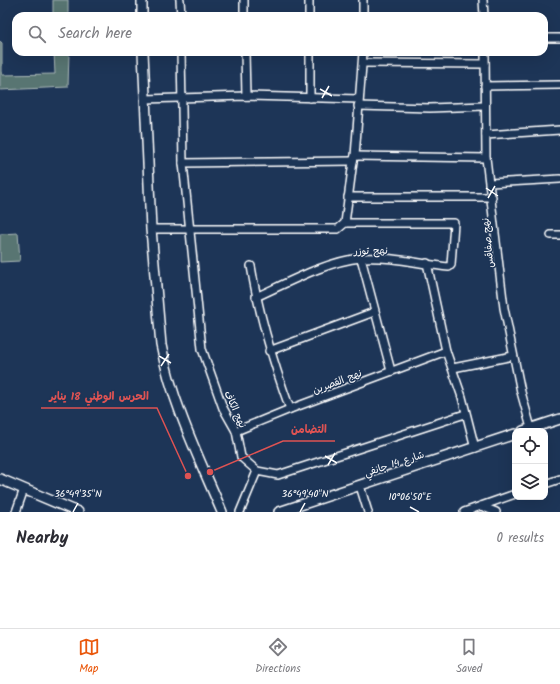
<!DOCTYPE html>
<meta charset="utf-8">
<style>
:root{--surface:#fff;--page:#f2f2f3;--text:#2b2b33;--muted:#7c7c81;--line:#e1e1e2;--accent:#ea580c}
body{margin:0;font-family:Kalam,"Playpen Sans Arabic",sans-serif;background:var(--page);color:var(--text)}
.controls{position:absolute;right:12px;bottom:12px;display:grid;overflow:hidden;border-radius:8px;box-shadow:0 4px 16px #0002}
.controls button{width:36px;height:36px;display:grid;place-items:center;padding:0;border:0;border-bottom:1px solid var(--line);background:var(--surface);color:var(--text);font:20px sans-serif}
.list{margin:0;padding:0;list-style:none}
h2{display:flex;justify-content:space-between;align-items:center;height:52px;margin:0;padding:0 16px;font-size:17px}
h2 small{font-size:13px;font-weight:400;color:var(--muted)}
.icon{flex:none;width:22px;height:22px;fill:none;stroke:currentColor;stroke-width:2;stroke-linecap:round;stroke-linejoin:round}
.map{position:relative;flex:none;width:560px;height:512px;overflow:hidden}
.search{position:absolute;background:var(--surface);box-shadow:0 4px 16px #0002;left:12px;right:12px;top:12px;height:44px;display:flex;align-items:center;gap:10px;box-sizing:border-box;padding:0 14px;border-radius:12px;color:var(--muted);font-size:15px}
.sheet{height:116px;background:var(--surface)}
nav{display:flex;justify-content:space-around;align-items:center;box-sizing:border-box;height:56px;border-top:1px solid var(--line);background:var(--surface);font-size:11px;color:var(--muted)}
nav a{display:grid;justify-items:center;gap:2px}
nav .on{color:var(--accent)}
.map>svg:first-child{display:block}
.green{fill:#587472;stroke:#acbab8}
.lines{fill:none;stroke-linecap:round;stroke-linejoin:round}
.minor-casing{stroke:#fff;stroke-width:10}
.tertiary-casing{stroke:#fff;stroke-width:12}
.minor{stroke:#1d3557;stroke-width:7}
.tertiary{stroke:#1d3557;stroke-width:9}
.ticks{fill:none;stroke:#fff;stroke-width:1.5}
.labels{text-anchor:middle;stroke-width:3;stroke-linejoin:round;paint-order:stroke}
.street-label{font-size:10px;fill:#fff;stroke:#1d3557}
.ticks-label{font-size:10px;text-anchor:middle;fill:#fff;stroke:#1d3557;stroke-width:3;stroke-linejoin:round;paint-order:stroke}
.leader{fill:none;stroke:#de5353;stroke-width:1.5}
.callout-dot{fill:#de5353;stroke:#1d3557;stroke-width:1.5}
.callout-label{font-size:11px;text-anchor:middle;font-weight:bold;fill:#de5353;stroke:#1d3557;stroke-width:3;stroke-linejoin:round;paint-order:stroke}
</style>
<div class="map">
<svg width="560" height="512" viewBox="0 0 560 512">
<rect width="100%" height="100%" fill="#1d3557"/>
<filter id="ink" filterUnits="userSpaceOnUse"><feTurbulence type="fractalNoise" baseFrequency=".025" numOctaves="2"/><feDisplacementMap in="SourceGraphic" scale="8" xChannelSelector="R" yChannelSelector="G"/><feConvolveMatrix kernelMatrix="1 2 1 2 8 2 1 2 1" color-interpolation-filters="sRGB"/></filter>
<g filter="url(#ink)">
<!-- green -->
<g class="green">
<rect x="53" y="0" width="15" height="16"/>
<path d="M0 41 2 43V75L55 74 54 52H69L68 87 0 90Z"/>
<path d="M18 233 20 261 0 262V234Z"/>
</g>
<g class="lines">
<defs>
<g id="minor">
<path d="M180 0 181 16"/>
<path d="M244 0V16"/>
<path d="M309 0V16"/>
<path d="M483 0 484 16"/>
<path d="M363 16V0"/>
<path d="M544 38H560"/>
<path d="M181 52 183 163 202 349 223 408 236 431 241 457 257 471 278 475 465 414"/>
<path d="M245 52 246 96"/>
<path d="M310 52V98"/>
<path d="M485 52 486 158 504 308 521 392 531 428"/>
<path d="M363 63 485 64"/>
<path d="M485 86 560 85"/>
<path d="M145 99 246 96 359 99"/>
<path d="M358 106 430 108 484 106"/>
<path d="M486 135 560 130"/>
<path d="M355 156 486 158"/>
<path d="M183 163 353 161"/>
<path d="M490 183 560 179"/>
<path d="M348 197H492"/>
<path d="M151 229H338L345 223 353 161 355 156 363 52"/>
<path d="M551 235H560"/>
<path d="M361 258 391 371"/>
<path d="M427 263 446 351 462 397 475 448"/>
<path d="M251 266C259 316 273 362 290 409"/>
<path d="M256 297C287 283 327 261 361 258 391 256 420 264 449 267L451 265 454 223H345"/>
<path d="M269 351 374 312"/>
<path d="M453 368 513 356"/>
<path d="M236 431 290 409 446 351"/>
<path d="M545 484 560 479"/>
<path d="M360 486 368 512"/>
<path d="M481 506 496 512"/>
<path d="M16 512 24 489"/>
<path d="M240 512 257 471"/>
<path d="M464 512 515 494"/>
</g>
<g id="tertiary">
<path d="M142 0V16"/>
<path d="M143 52 151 229 161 345C172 403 199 458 222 512"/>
<path d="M523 431 560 419"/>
<path d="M0 479 78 512"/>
<path d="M279 512 515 434"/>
</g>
</defs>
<!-- minor casing -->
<use href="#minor" class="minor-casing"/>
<!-- tertiary casing -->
<use href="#tertiary" class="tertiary-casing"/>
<!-- minor -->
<use href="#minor" class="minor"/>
<!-- tertiary -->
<use href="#tertiary" class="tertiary"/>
</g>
</g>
<!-- ticks -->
<path class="ticks" d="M320 89 332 96M322 98 329 86M486 188 498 196M488 198 495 186M159 356 171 363M161 366 169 354M325 456 337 463M328 465 335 453M410 507 419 512M73 512 78 503M300 512 305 503"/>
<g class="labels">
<!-- street labels -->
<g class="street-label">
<text transform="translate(487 243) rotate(-96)" y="4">نهج صفاقس</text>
<text transform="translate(371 250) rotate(-1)" y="4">نهج توزر</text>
<text transform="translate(337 381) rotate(-21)" y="4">نهج القصرين</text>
<text transform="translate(236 409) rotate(66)" y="4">نهج الكاف</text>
<text transform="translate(394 463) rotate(-18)" y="4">شارع 14 جانفي</text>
</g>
</g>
<g class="ticks-label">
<text x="78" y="497">36°49'35"N</text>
<text x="305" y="497">36°49'40"N</text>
<text x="410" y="500">10°06'50"E</text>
</g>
<!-- callouts -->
<path class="leader" d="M188 476L157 408H41M210 472L283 441H335"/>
<g class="callout-dot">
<circle cx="188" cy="476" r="4"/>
<circle cx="210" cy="472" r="4"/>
</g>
<g class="callout-label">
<text x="99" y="400">الحرس الوطني 18 يناير</text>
<text x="309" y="433">التضامن</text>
</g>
</svg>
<div class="controls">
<button><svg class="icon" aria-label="locate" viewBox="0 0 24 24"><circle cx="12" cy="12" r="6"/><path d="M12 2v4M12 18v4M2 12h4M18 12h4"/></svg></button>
<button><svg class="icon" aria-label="layers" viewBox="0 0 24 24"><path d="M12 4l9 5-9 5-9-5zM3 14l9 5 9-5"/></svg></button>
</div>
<div class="search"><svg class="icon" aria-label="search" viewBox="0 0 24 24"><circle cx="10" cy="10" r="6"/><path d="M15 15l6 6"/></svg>Search here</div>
</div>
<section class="sheet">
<h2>Nearby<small>0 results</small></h2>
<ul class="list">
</ul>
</section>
<nav>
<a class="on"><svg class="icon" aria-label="map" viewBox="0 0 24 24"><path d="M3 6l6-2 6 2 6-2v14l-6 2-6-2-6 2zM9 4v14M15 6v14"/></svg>Map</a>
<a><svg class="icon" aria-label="directions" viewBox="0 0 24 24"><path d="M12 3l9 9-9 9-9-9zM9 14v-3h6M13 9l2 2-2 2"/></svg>Directions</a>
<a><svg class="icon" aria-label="saved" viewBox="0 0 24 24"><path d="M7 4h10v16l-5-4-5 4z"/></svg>Saved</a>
</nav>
